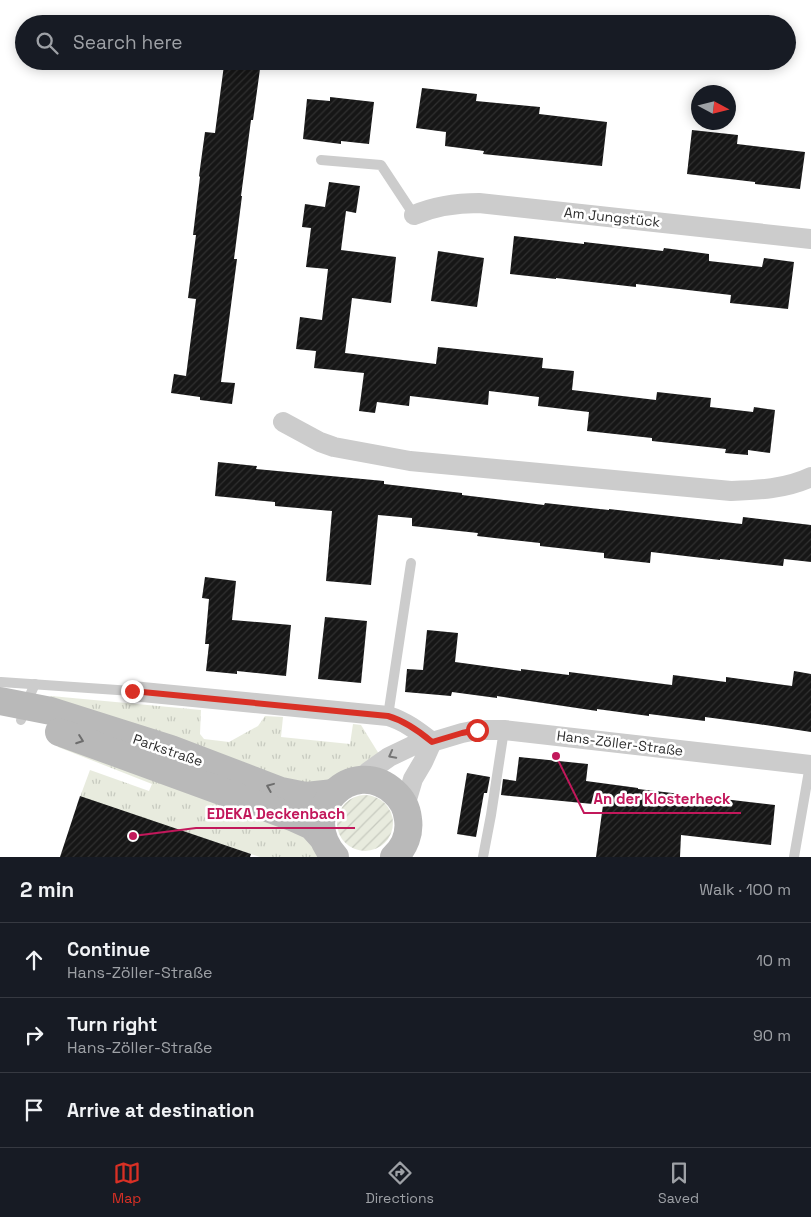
<!DOCTYPE html>
<meta charset="utf-8">
<style>
:root{--surface:#171b24;--page:#242831;--text:#f1f3f6;--muted:#9ea1a6;--line:#363941;--accent:#d93025}
body{margin:0;font-family:"Space Grotesk",sans-serif;background:var(--page);color:var(--text)}
.compass{position:absolute;left:691px;top:85px;width:45px;height:45px;border-radius:50%;background:var(--surface);box-shadow:0 2px 12px #0003;rotate:97deg}
.stop{position:absolute;width:15px;height:15px;margin:-11px;border:4px solid #d93025;border-radius:50%;background:#fff}
.stop.end{background:#d93025;border-color:#fff;box-shadow:0 1px 5px #0008}
.list{margin:0;padding:0;list-style:none}
h2{display:flex;justify-content:space-between;align-items:center;height:65px;margin:0;padding:0 20px;font-size:21px}
h2 small{font-size:16px;font-weight:400;color:var(--muted)}
.list li{display:grid;grid-template-columns:32px 1fr auto;gap:15px;align-items:center;box-sizing:border-box;height:75px;padding:0 20px;border-top:1px solid var(--line)}
.list b{display:block;font-size:19px;white-space:nowrap}
.list p{margin:0;font-size:16px;white-space:nowrap;color:var(--muted)}
.list em{font-size:16px;font-style:normal;color:var(--muted)}
.icon{flex:none;width:28px;height:28px;fill:none;stroke:currentColor;stroke-width:2;stroke-linecap:round;stroke-linejoin:round}
.map{position:relative;flex:none;width:811px;height:857px;overflow:hidden}
.search{position:absolute;background:var(--surface);box-shadow:0 2px 12px #0003;left:15px;right:15px;top:15px;height:55px;display:flex;align-items:center;gap:12px;box-sizing:border-box;padding:0 18px;border-radius:28px;color:var(--muted);font-size:19px}
.sheet{height:290px;background:var(--surface)}
nav{display:flex;justify-content:space-around;align-items:center;box-sizing:border-box;height:70px;border-top:1px solid var(--line);background:var(--surface);font-size:14px;color:var(--muted)}
nav a{display:grid;justify-items:center;gap:2px}
nav .on{color:var(--accent)}
.map>svg:first-child{display:block}
.grass{fill:url(#grass-tufts)}
.garden{fill:url(#garden-furrows)}
.building{fill:url(#building-hatch)}
.lines{fill:none;stroke-linecap:round;stroke-linejoin:round}
.lane{stroke:#ccc;stroke-width:10}
.street{stroke:#ccc;stroke-width:20}
.secondary{stroke:#b9b9b9;stroke-width:28}
.oneway{stroke:#6d6d6d}
.oneway2{stroke:#767676}
.route{stroke:#d93025;stroke-width:6}
.labels{text-anchor:middle;stroke-width:5;stroke-linejoin:round;paint-order:stroke}
.street-label{font-size:14px;fill:#2f2f2f;stroke:#fff}
.leader{fill:none;stroke:#c2185b;stroke-width:2}
.callout-dot{fill:#c2185b;stroke:#fff;stroke-width:2}
.callout-label{font-size:15px;text-anchor:middle;font-weight:bold;fill:#c2185b;stroke:#fff;stroke-width:5;stroke-linejoin:round;paint-order:stroke}
</style>
<div class="map">
<svg width="811" height="857" viewBox="0 0 811 857">
<defs>
<pattern id="grass-tufts" width="24" height="20" patternUnits="userSpaceOnUse" patternTransform="scale(1.25)"><rect width="24" height="20" fill="#e8ebde"/><path d="M3 7l-1-3M5 7V3M7 7l1-3M15 17l-1-3M17 17v-4M19 17l1-3" fill="none" stroke="#c7cabf"/></pattern>
<pattern id="garden-furrows" width="10" height="10" patternUnits="userSpaceOnUse" patternTransform="scale(1.25)"><rect width="10" height="10" fill="#e8ebde"/><path d="M-1 1l2-2M0 10L10 0M9 11l2-2" fill="none" stroke="#c7cabf"/></pattern>
<pattern id="building-hatch" width="6" height="6" patternUnits="userSpaceOnUse" patternTransform="scale(1.25)"><rect width="6" height="6" fill="#161616"/><path d="M-1 1l2-2M0 6l6-6M5 7l2-2" fill="none" stroke="#303030"/></pattern>
</defs>
<rect width="100%" height="100%" fill="#fff"/>
<!-- grass -->
<g class="grass">
<path d="M51 696 201 710 200 734 204 739 229 742 258 726 265 716 283 717 281 737 350 744 353 724 361 725 379 754 354 770 332 782 295 785 48 698Z"/>
<path d="M59 744 304 828 319 857H260L80 797 90 770 149 791 152 784 58 747Z"/>
</g>
<!-- garden -->
<circle class="garden" cx="365" cy="823" r="28"/>
<!-- building -->
<g class="building">
<path d="M224 65 260 69 253 120H251L241 196H242L234 259H237L221 382 235 383 232 404 200 400V397L171 393 174 374 186 376 196 299 188 298 196 235H193L200 177 199 176 205 132 215 133Z"/>
<path d="M422 88 477 94 476 101 540 107 539 114 607 122 602 166 483 154 484 151 445 146 446 132 416 128Z"/>
<path d="M330 97 374 102 369 144 341 141V144L303 139 307 99 330 101Z"/>
<path d="M692 130 738 135 737 144 805 152 800 189 755 184V182L687 174Z"/>
<path d="M329 182 360 186 356 213 346 211 341 250 396 257 391 303 352 298 345 353 436 364 438 347 543 358 542 368 574 371 572 390 656 400 657 392 711 398 710 407 753 412 754 407 775 410 770 453 748 450V455L725 453 726 449 652 441V438L587 431 589 412 538 406 539 397 489 391 488 405 410 396 409 406 377 402 375 413 359 411 364 373 314 368 316 351 296 349 300 317 322 320 328 269 306 267 311 228 302 227 305 204 325 207Z"/>
<path d="M514 236 584 244V242L663 251 664 248 709 254V261L762 267 764 258 794 262 788 309 730 303 731 295 636 284V287L556 278V279L510 274Z"/>
<path d="M438 251 484 258 477 307 431 301Z"/>
<path d="M218 462 257 466 256 469 384 481V484L462 493V495L544 505 545 503 609 510V509L742 524 743 517 811 525V562L784 559 783 566 720 559V560L651 552 650 563 604 558V553L540 546V543L477 536 478 533 412 526V518L378 515 371 585 326 581 332 511 275 506V502L215 496Z"/>
<path d="M205 577 236 581 232 620 291 625 286 676 237 671V674L206 671 209 644H205L209 599 202 598Z"/>
<path d="M325 617 367 621 361 683 318 679Z"/>
<path d="M427 630 458 633 455 662 521 671V669L569 675V672L672 685 673 675 726 682V677L792 686 794 671 811 674V732L758 724 705 717V721L649 714V716L597 709V711L497 696V698L452 692 451 696 405 692 407 669 423 670Z"/>
<path d="M519 757 588 764 586 781 638 788V789L775 805 771 845 681 835 680 857H596L603 805 501 795 503 779 516 781Z"/>
<path d="M467 773 490 777 487 793H484L476 837 457 834Z"/>
<path d="M80 796 251 854 250 857H60Z"/>
</g>
<g class="lines">
<!-- lane -->
<g class="lane">
<path d="M321 160 381 165 414 215"/>
<path d="M1 682 132 691"/>
<path d="M388 716 411 563"/>
<path d="M21 720 25 706 35 684"/>
<path d="M483 857 491 815 504 730"/>
<path d="M794 857 810 765"/>
</g>
<!-- street -->
<g class="street">
<path d="M414 215C435 206 456 203 479 203L811 239"/>
<path d="M283 422 320 442 334 447 410 461 731 491C758 490 786 489 811 477"/>
<path d="M132 691 388 716C405 721 419 732 432 742"/>
<path d="M359 781 368 772 389 757 412 746 432 742 462 733 477 730H504L811 765"/>
<path d="M405 806 413 779 423 762 432 742"/>
</g>
<!-- secondary -->
<g class="secondary">
<path d="M0 701 51 711 171 749 281 791 306 796 334 793"/>
<path d="M59 732 292 817 312 826 322 837"/>
<path d="M335 857C294 812 353 754 394 792 402 799 407 809 408 819 410 833 405 847 394 857"/>
</g>
</g>
<!-- one-way arrows -->
<defs><path id="oneway-chevron" d="M-2-3.5L2.5 0L-2 3.5" fill="none" stroke-width="1.6" stroke-linecap="round" stroke-linejoin="round" transform="scale(1.25)"/></defs>
<g class="oneway">
<use href="#oneway-chevron" transform="translate(80 740) rotate(20)"/>
<use href="#oneway-chevron" transform="translate(270 787) rotate(-158)"/>
</g>
<use class="oneway2" href="#oneway-chevron" transform="translate(392 755) rotate(152)"/>
<g class="lines">
<!-- route -->
<path class="route" d="M132 691 388 716C405 721 419 731 432 742L462 733 477 730"/>
</g>
<g class="labels">
<!-- street labels -->
<g class="street-label">
<text transform="translate(612 217) rotate(6)" y="5">Am Jungstück</text>
<text transform="translate(620 743) rotate(7)" y="5">Hans-Zöller-Straße</text>
<text transform="translate(168 750) rotate(19)" y="5">Parkstraße</text>
</g>
</g>
<!-- callouts -->
<path class="leader" d="M556 756L584 813H741M133 836L196 828H355"/>
<g class="callout-dot">
<circle cx="556" cy="756" r="5"/>
<circle cx="133" cy="836" r="5"/>
</g>
<g class="callout-label">
<text x="662" y="804">An der Klosterheck</text>
<text x="276" y="819">EDEKA Deckenbach</text>
</g>
</svg>
<svg class="compass" viewBox="-18 -18 36 36"><path d="M0-13l5 13h-10z" fill="#e53935"/><path d="M0 13l5-13h-10z" fill="#9ea1a6"/></svg>
<div class="stop" style="left:477px;top:730px"></div>
<div class="stop end" style="left:132px;top:691px"></div>
<div class="search"><svg class="icon" aria-label="search" viewBox="0 0 24 24"><circle cx="10" cy="10" r="6"/><path d="M15 15l6 6"/></svg>Search here</div>
</div>
<section class="sheet">
<h2>2 min<small>Walk · 100 m</small></h2>
<ul class="list">
<li><svg class="icon" aria-label="ahead" viewBox="0 0 24 24"><path d="M12 20V5M6 11l6-6 6 6"/></svg><div><b>Continue</b><p>Hans-Zöller-Straße</p></div><em>10 m</em></li>
<li><svg class="icon" aria-label="right" viewBox="0 0 24 24"><path d="M7 20v-9h11M14 6l5 5-5 5"/></svg><div><b>Turn right</b><p>Hans-Zöller-Straße</p></div><em>90 m</em></li>
<li><svg class="icon" aria-label="arrive" viewBox="0 0 24 24"><path d="M6 21V4h12l-3 4 3 4H6"/></svg><div><b>Arrive at destination</b></div></li>
</ul>
</section>
<nav>
<a class="on"><svg class="icon" aria-label="map" viewBox="0 0 24 24"><path d="M3 6l6-2 6 2 6-2v14l-6 2-6-2-6 2zM9 4v14M15 6v14"/></svg>Map</a>
<a><svg class="icon" aria-label="directions" viewBox="0 0 24 24"><path d="M12 3l9 9-9 9-9-9zM9 14v-3h6M13 9l2 2-2 2"/></svg>Directions</a>
<a><svg class="icon" aria-label="saved" viewBox="0 0 24 24"><path d="M7 4h10v16l-5-4-5 4z"/></svg>Saved</a>
</nav>
